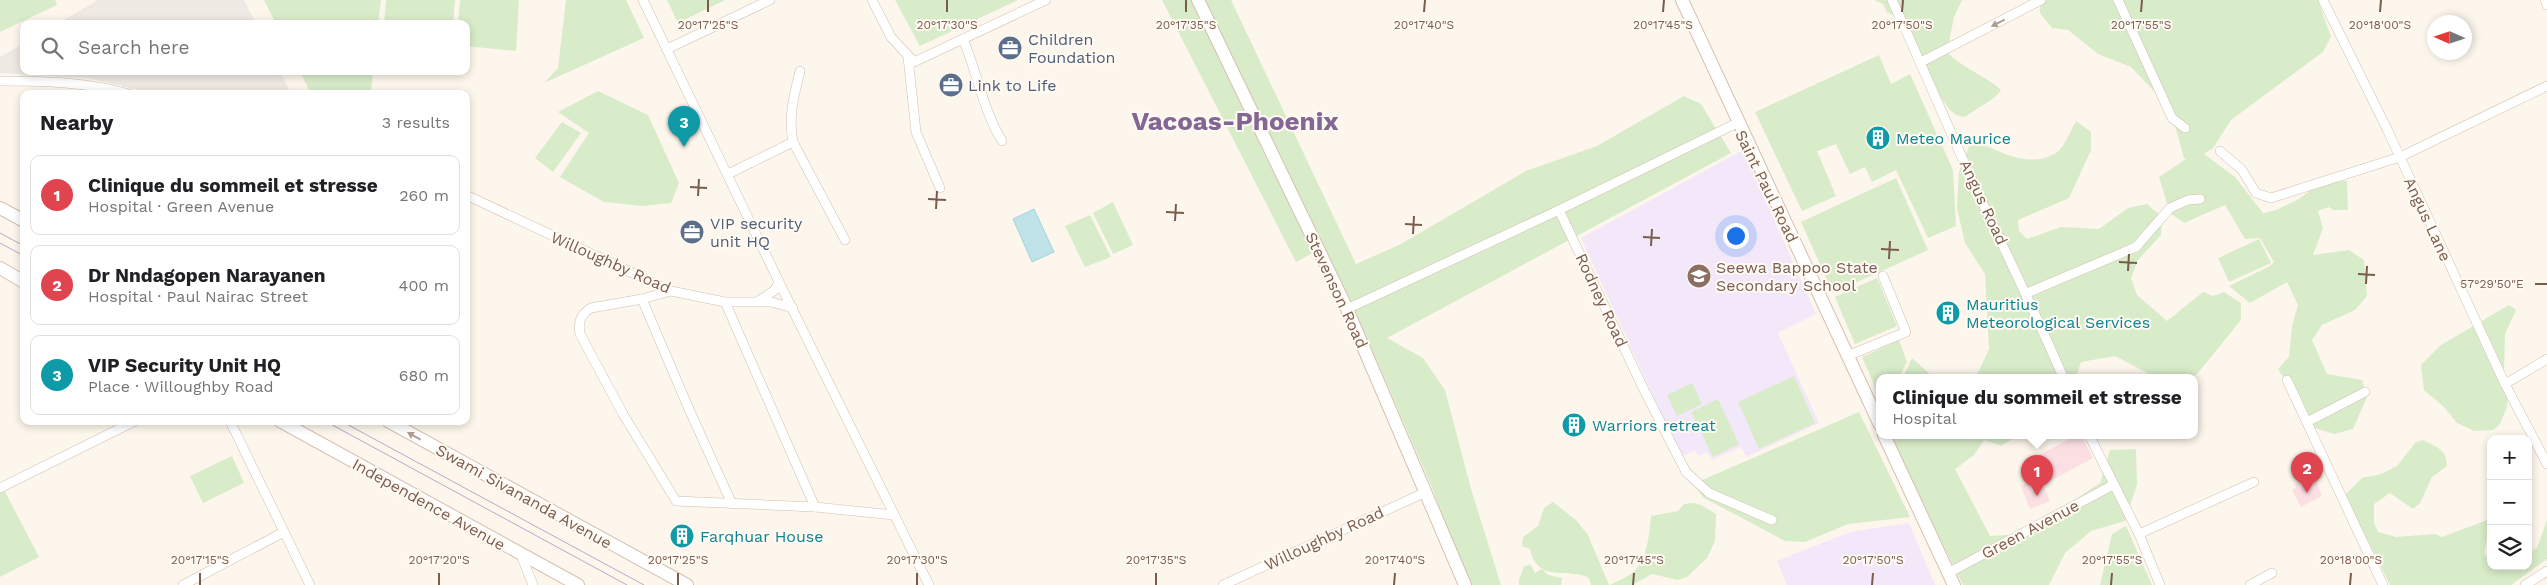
<!DOCTYPE html>
<meta charset="utf-8">
<style>
:root{--surface:#fff;--page:#f6f6f6;--text:#202124;--muted:#757577;--line:#e0e0e0;--accent:#e76f51}
body{margin:0;font-family:"Work Sans",sans-serif;background:var(--page);color:var(--text)}
.controls{position:absolute;right:15px;bottom:15px;display:grid;overflow:hidden;border-radius:10px;box-shadow:0 2px 8px #0003}
.controls button{width:45px;height:45px;display:grid;place-items:center;padding:0;border:0;border-bottom:1px solid var(--line);background:var(--surface);color:var(--text);font:25px sans-serif}
.compass{position:absolute;left:2427px;top:15px;width:45px;height:45px;border-radius:50%;background:var(--surface);box-shadow:0 2px 8px #0003;rotate:273deg}
.you{position:absolute;left:1735px;top:235px;width:18px;height:18px;margin:-12px;border:4px solid #fff;border-radius:50%;background:#1a73e8;box-shadow:0 0 0 8px #1a73e833}
.badge{display:grid;place-items:center;width:32px;height:32px;border-radius:50%;background:var(--accent);color:#fff;font-size:16px;font-weight:700}
.pin{position:absolute;translate:-50% -41px;filter:drop-shadow(0 1px 2px #0008)}
.pin::after{content:'';position:absolute;top:26px;width:18px;height:15px;background:inherit;clip-path:polygon(0 0,100% 0,50% 100%)}
.popup{position:absolute;left:1876px;top:374px;width:322px;height:65px;box-sizing:border-box;display:grid;place-content:center;border-radius:10px;background:var(--surface);filter:drop-shadow(0 1px 4px #0005);font-size:16px;white-space:nowrap;color:var(--muted)}
.popup b{font-size:19px;color:var(--text)}
.popup::after{content:'';position:absolute;left:50%;top:100%;margin-left:-10px;border:10px solid transparent;border-top-color:var(--surface)}
.list{margin:0;padding:0;list-style:none}
h2{display:flex;justify-content:space-between;align-items:center;height:65px;margin:0;padding:0 20px;font-size:21px}
h2 small{font-size:16px;font-weight:400;color:var(--muted)}
.list li{display:grid;grid-template-columns:32px 1fr auto;gap:15px;align-items:center;box-sizing:border-box;height:80px;margin:0 10px 10px;padding:0 10px;border:1px solid var(--line);border-radius:10px}
.list b{display:block;font-size:19px;white-space:nowrap}
.list p{margin:0;font-size:16px;white-space:nowrap;color:var(--muted)}
.list em{font-size:16px;font-style:normal;color:var(--muted)}
.icon{flex:none;width:28px;height:28px;fill:none;stroke:currentColor;stroke-width:2;stroke-linecap:round;stroke-linejoin:round}
.map{position:relative;flex:none;width:2547px;height:585px;overflow:hidden}
.search{position:absolute;background:var(--surface);box-shadow:0 2px 8px #0003;left:20px;top:20px;width:450px;height:55px;display:flex;align-items:center;gap:12px;box-sizing:border-box;padding:0 18px;border-radius:10px;color:var(--muted);font-size:19px}
.panel{position:absolute;background:var(--surface);box-shadow:0 2px 8px #0003;left:20px;top:90px;width:450px;height:335px;border-radius:10px}
.map>svg:first-child{display:block}
.industrial{fill:#efe9e4}
.education{fill:#f3e8fa}
.medical{fill:#fbdfe3}
.green{fill:#d8ecc9}
.water{fill:#bfe3e8;stroke:#a5d3da}
.lines{fill:none;stroke-linecap:round;stroke-linejoin:round}
.street-casing{stroke:#d1beb0;stroke-width:10}
.secondary-casing{stroke:#d6c0b0;stroke-width:14}
.street{stroke:#fff;stroke-width:9}
.secondary{stroke:#fff;stroke-width:12}
.tram{stroke:#b9a8c9;stroke-width:1}
.oneway{fill:#af9d94}
.ticks{fill:none;stroke:#7a5c4d;stroke-width:2}
.labels{text-anchor:middle;stroke-width:4;stroke-linejoin:round;paint-order:stroke}
.service-label{font-size:16px;fill:#4e5e75;stroke:#fffaf3;text-anchor:start}
.culture-label{font-size:16px;fill:#0d838f;stroke:#fffaf3;text-anchor:start}
.street-label{font-size:16px;fill:#7a5c4d;stroke:#fffaf3}
.education-label{font-size:16px;fill:#785e54;stroke:#fffaf3;text-anchor:start}
.town-label{font-size:26px;font-weight:bold;fill:#846695;stroke:#fffaf3}
.ticks-label{font-size:12px;text-anchor:middle;fill:#7a5c4d;stroke:#fffaf3;stroke-width:4;stroke-linejoin:round;paint-order:stroke}
</style>
<div class="map">
<svg width="2547" height="585" viewBox="0 0 2547 585">
<rect width="100%" height="100%" fill="#fdf6ec"/>
<!-- industrial -->
<g class="industrial">
<path d="M98 0H244L256 24H57Z"/>
<path d="M24 43V71H280L291 94H156L87 78 0 73V57Z"/>
</g>
<!-- education -->
<g class="education">
<path d="M1743 150 1816 314 1778 333 1819 423 1746 457 1741 447 1712 460 1707 452 1698 456 1695 450 1681 457 1581 238Z"/>
<path d="M1909 523 1935 585H1787L1777 561 1850 532Z"/>
</g>
<!-- medical -->
<g class="medical">
<path d="M2077 435H2081L2093 458 2050 481 2037 456Z"/>
<path d="M2305 479 2310 482 2315 479 2322 496 2301 507 2292 490 2296 488 2295 484Z"/>
<path d="M2029 483 2032 492 2044 487 2050 501 2030 509 2021 486Z"/>
</g>
<!-- green -->
<g class="green">
<path d="M0 0H55L57 5 0 32Z"/>
<path d="M264 0H381L378 24H276Z"/>
<path d="M386 0H455L453 24H384Z"/>
<path d="M460 0H519L516 51 466 46V24H458Z"/>
<path d="M566 0H626L644 38 544 83 558 68Z"/>
<path d="M667 0H725L678 23Z"/>
<path d="M895 0H1018L920 46Z"/>
<path d="M1162 0H1231L1356 264 1401 244 1526 171 1597 146 1684 96 1701 104 1731 153 1387 338 1423 358 1445 390 1471 489 1501 585H1467L1433 490 1370 345 1322 259 1320 249 1296 262Z"/>
<path d="M1874 0H1962L1954 17 1947 52C1965 70 1983 74 2001 90 1994 101 1976 108 1965 117L1956 115 1949 109 1933 86 1905 22 1887 12 1883 4Z"/>
<path d="M2040 0H2318L2331 37 2323 52 2231 120 2213 148 2204 154 2235 177 2263 213 2276 210 2299 199 2312 189 2331 181H2347L2348 210H2333L2329 207 2318 211 2323 228 2313 255 2349 250 2364 260 2367 296 2355 310 2322 325 2312 340 2327 374 2362 380 2367 397 2353 429 2334 434 2315 428 2278 369 2289 357 2292 326 2298 305 2287 282 2250 303 2229 286 2270 266 2274 262 2260 238 2245 239 2225 205 2184 223 2170 213 2159 177 2186 159 2184 158 2170 108 2131 67 2098 54 2068 30 2052 28 2040 13Z"/>
<path d="M1879 55 1891 84 1910 74 1953 170 1956 226 1928 238 1896 170 1872 182 1865 167 1850 174 1836 144 1817 151 1836 196 1802 211 1755 112Z"/>
<path d="M300 71H373L371 90H347L346 94H311Z"/>
<path d="M598 91 648 115 679 183 671 203 643 206 604 202 560 177 589 133 558 112Z"/>
<path d="M2076 121 2091 132V150L2069 198 2018 220 2019 231 2027 239 2061 227 2099 229 2128 208 2147 204 2162 217 2161 235 2138 260 2131 278 2137 295 2167 321 2203 292 2213 296 2224 292 2241 303V320L2197 374 2190 377H2155L2115 356 2081 362 2076 377H1976L1989 349 1985 274 1965 243 1957 208 1959 172 1972 139C1997 150 2028 170 2056 153 2064 148 2071 130 2076 121Z"/>
<path d="M562 122 581 133 553 172 535 158Z"/>
<path d="M1896 178 1928 250 1833 293 1801 222Z"/>
<path d="M1113 202 1133 245 1113 254 1093 213Z"/>
<path d="M1090 215 1111 257 1085 267 1065 226Z"/>
<path d="M2259 239 2271 263 2229 282 2218 258Z"/>
<path d="M1877 278 1897 326 1855 344 1835 297Z"/>
<path d="M2509 305 2516 310 2505 334 2504 371 2508 389 2507 407 2500 424 2493 430 2474 431 2457 423 2445 408 2424 390 2421 365 2441 345Z"/>
<path d="M1899 340 1907 362 1899 377H1880L1879 396 1862 357Z"/>
<path d="M1912 358 1933 377H1903Z"/>
<path d="M1794 376 1815 423 1759 449 1738 402Z"/>
<path d="M1692 383 1702 404 1677 416 1667 395Z"/>
<path d="M1718 399 1739 444 1713 457 1691 412Z"/>
<path d="M1859 412 1910 517 1848 524 1805 542 1785 541 1704 498 1693 484Z"/>
<path d="M1889 435H2019L2001 446 1984 440 1974 455 1955 469 1990 536 2023 534 2100 483 2110 450 2136 449 2137 485 2125 521 2091 531 2065 553 2049 585H1963Z"/>
<path d="M2423 440C2437 447 2447 450 2447 466L2432 477 2420 503 2413 509 2390 493 2374 504V523L2378 532 2396 537 2435 534 2442 537 2490 519 2484 554 2491 561V566H2528V553L2537 548 2547 520V559L2511 585H2390L2345 495 2362 478 2381 474 2397 466 2415 443Z"/>
<path d="M232 456 244 483 203 503 190 476Z"/>
<path d="M4 490 39 557 0 577V492Z"/>
<path d="M1553 502 1576 520 1588 535 1609 585H1591L1589 578C1568 567 1537 584 1530 549L1522 546 1523 537 1538 526 1544 508Z"/>
<path d="M1693 503 1701 505 1716 514 1715 541 1707 558 1687 577 1678 580 1652 574 1632 585H1610C1617 581 1625 578 1631 574 1648 561 1649 534 1651 516L1678 511 1684 504Z"/>
<path d="M2126 526 2152 585H2100L2112 534Z"/>
<path d="M1531 565 1535 573 1542 569 1548 575 1562 578 1561 585H1519V580L1524 566Z"/>
</g>
<!-- water -->
<path class="water" d="M1034 209 1054 252 1032 262 1013 219Z"/>
<g class="lines">
<defs>
<g id="street">
<path d="M643 0 779 282 929 585"/>
<path d="M872 0 891 37 914 62 1046 0"/>
<path d="M1892 0C1921 63 1948 127 1977 191 2006 253 2036 314 2063 377"/>
<path d="M2118 0 2172 118 2185 128"/>
<path d="M2323 0 2387 129 2505 384 2547 464"/>
<path d="M2545 0 2547 5"/>
<path d="M963 39C977 72 983 110 1002 141"/>
<path d="M667 49 770 0"/>
<path d="M908 57 916 132 940 188"/>
<path d="M1921 62 2041 0"/>
<path d="M800 71C794 95 788 118 793 142L845 240"/>
<path d="M0 81C43 81 87 82 129 94"/>
<path d="M2220 151 2242 170 2256 193 2271 198 2400 157 2547 86"/>
<path d="M728 174 793 142"/>
<path d="M466 195 671 291 725 302H771L793 308"/>
<path d="M1559 210 1644 390 1686 472 1709 493 1772 520"/>
<path d="M671 291 642 299 591 308C580 315 578 322 580 334L623 414 676 501 815 507 894 515"/>
<path d="M2027 293 2136 247 2170 208 2188 200 2200 199"/>
<path d="M642 299 688 407 732 504"/>
<path d="M760 300 775 290 779 282"/>
<path d="M725 302 815 507"/>
<path d="M1347 309 1559 210 1737 123"/>
<path d="M1847 356 1906 332 1883 276"/>
<path d="M2287 380 2383 585"/>
<path d="M2505 384 2547 359"/>
<path d="M230 421 310 585"/>
<path d="M2307 422 2365 392"/>
<path d="M2089 435 2139 534 2160 585"/>
<path d="M0 488 135 421"/>
<path d="M2139 534 2254 482"/>
<path d="M521 555 533 585"/>
<path d="M1948 573 2113 485"/>
<path d="M183 585 284 532"/>
<path d="M1223 585 1426 492"/>
<path d="M2250 585 2272 573"/>
<path d="M2525 585 2547 571"/>
</g>
<g id="secondary">
<path d="M1198 0 1347 309 1465 585"/>
<path d="M1682 0 1880 425"/>
<path d="M0 208 24 221"/>
<path d="M0 268 24 282"/>
<path d="M280 421 578 585"/>
<path d="M388 421 687 585"/>
<path d="M1884 435 1954 585"/>
</g>
</defs>
<!-- street casing -->
<use href="#street" class="street-casing"/>
<!-- secondary casing -->
<use href="#secondary" class="secondary-casing"/>
<!-- street -->
<use href="#street" class="street"/>
<!-- secondary -->
<use href="#secondary" class="secondary"/>
<!-- tram -->
<g class="tram">
<path d="M0 233 24 246"/>
<path d="M0 243 24 256"/>
<path d="M325 421 627 585"/>
<path d="M341 421 644 585"/>
</g>
</g>
<!-- one-way arrows -->
<defs><path id="oneway-solid" d="M-6-.8H1V-3.2L6.5 0L1 3.2V.8H-6Z" transform="scale(1.25)"/></defs>
<g class="oneway">
<use href="#oneway-solid" transform="translate(1998 23) rotate(153)"/>
<use href="#oneway-solid" transform="translate(414 436) rotate(-151)"/>
</g>
<!-- ticks -->
<path class="ticks" d="M708 12V0M947 12V0M1186 12V0M1424 12 1425 0M1663 12 1664 0M1902 12 1903 0M2141 12 2142 0M2380 12 2381 0M690 187 707 188M698 196 699 179M928 199 946 200M936 209 937 191M1166 212 1184 213M1175 221 1176 204M1405 224 1422 225M1413 234 1414 216M1643 237 1660 238M1651 246 1652 229M1881 249 1899 250M1889 259 1890 241M2119 262 2137 263M2128 271 2129 254M2358 274 2375 275M2366 284 2367 266M2535 284H2547M200 585V573M439 585V573M678 585V573M917 585V573M1156 585V573M1394 585 1395 573M1633 585 1634 573M1872 585 1873 573M2111 585 2112 573M2350 585 2351 573"/>
<!-- icons -->
<defs>
<symbol id="office-disc" viewBox="-11 -11 22 22"><circle r="9.5" fill="#5c6f8a" stroke="#fffaf3"/><path d="M-6-3h4V-5.5h4V-3h4V5H-6ZM-1-4.5V-3h2v-1.5ZM-6 0V1H6V0Z" fill="#fff"/></symbol>
<symbol id="building-disc" viewBox="-11 -11 22 22"><circle r="9.5" fill="#0f9aa8" stroke="#fffaf3"/><path d="M-4-6H4V6H1V3H-1V6H-4ZM-2.5-4.3h1.7v1.8h-1.7ZM.8-4.3h1.7v1.8H.8ZM-2.5-1h1.7V.8h-1.7ZM.8-1h1.7V.8H.8Z" fill="#fff"/></symbol>
<symbol id="university-disc" viewBox="-11 -11 22 22"><circle r="9.5" fill="#8d6e63" stroke="#fffaf3"/><path d="M0-5L7-2L0 1L-7-2ZM-4 1L0 2.5L4 1V4Q0 6-4 4Z" fill="#fff"/></symbol>
</defs>
<g fill-rule="evenodd">
<use href="#office-disc" x="996" y="34" width="28" height="28"/>
<use href="#office-disc" x="937" y="71" width="28" height="28"/>
<use href="#building-disc" x="1864" y="124" width="28" height="28"/>
<use href="#office-disc" x="678" y="218" width="28" height="28"/>
<use href="#university-disc" x="1685" y="262" width="28" height="28"/>
<use href="#building-disc" x="1934" y="299" width="28" height="28"/>
<use href="#building-disc" x="1560" y="411" width="28" height="28"/>
<use href="#building-disc" x="668" y="522" width="28" height="28"/>
</g>
<g class="labels">
<!-- service labels -->
<g class="service-label">
<text x="1028" y="45">Children<tspan x="1028" dy="18">Foundation</tspan></text>
<text x="968" y="91">Link to Life</text>
<text x="710" y="229">VIP security<tspan x="710" dy="18">unit HQ</tspan></text>
</g>
<!-- culture labels -->
<g class="culture-label">
<text x="1896" y="144">Meteo Maurice</text>
<text x="1966" y="310">Mauritius<tspan x="1966" dy="18">Meteorological Services</tspan></text>
<text x="1592" y="431">Warriors retreat</text>
<text x="700" y="542">Farqhuar House</text>
</g>
<!-- street labels -->
<g class="street-label">
<text transform="translate(1767 186) rotate(64)" y="6">Saint Paul Road</text>
<text transform="translate(1984 202) rotate(65)" y="6">Angus Road</text>
<text transform="translate(2428 219) rotate(65)" y="6">Angus Lane</text>
<text transform="translate(611 262) rotate(24)" y="6">Willoughby Road</text>
<text transform="translate(1337 290) rotate(65)" y="6">Stevenson Road</text>
<text transform="translate(1602 300) rotate(65)" y="6">Rodney Road</text>
<text transform="translate(524 496) rotate(29)" y="6">Swami Sivananda Avenue</text>
<text transform="translate(429 504) rotate(29)" y="6">Independence Avenue</text>
<text transform="translate(2030 529) rotate(-28)" y="6">Green Avenue</text>
<text transform="translate(1324 538) rotate(-25)" y="6">Willoughby Road</text>
</g>
<!-- education labels -->
<g class="education-label">
<text x="1716" y="273">Seewa Bappoo State<tspan x="1716" dy="18">Secondary School</tspan></text>
</g>
<!-- town labels -->
<g class="town-label">
<text x="1235" y="130">Vacoas-Phoenix</text>
</g>
</g>
<g class="ticks-label">
<text x="708" y="29">20°17'25"S</text>
<text x="947" y="29">20°17'30"S</text>
<text x="1186" y="29">20°17'35"S</text>
<text x="1424" y="29">20°17'40"S</text>
<text x="1663" y="29">20°17'45"S</text>
<text x="1902" y="29">20°17'50"S</text>
<text x="2141" y="29">20°17'55"S</text>
<text x="2380" y="29">20°18'00"S</text>
<text x="2492" y="288">57°29'50"E</text>
<text x="200" y="564">20°17'15"S</text>
<text x="439" y="564">20°17'20"S</text>
<text x="678" y="564">20°17'25"S</text>
<text x="917" y="564">20°17'30"S</text>
<text x="1156" y="564">20°17'35"S</text>
<text x="1395" y="564">20°17'40"S</text>
<text x="1634" y="564">20°17'45"S</text>
<text x="1873" y="564">20°17'50"S</text>
<text x="2112" y="564">20°17'55"S</text>
<text x="2351" y="564">20°18'00"S</text>
</g>
</svg>
<div class="controls">
<button>+</button>
<button>−</button>
<button><svg class="icon" aria-label="layers" viewBox="0 0 24 24"><path d="M12 4l9 5-9 5-9-5zM3 14l9 5 9-5"/></svg></button>
</div>
<svg class="compass" viewBox="-18 -18 36 36"><path d="M0-13l5 13h-10z" fill="#e53935"/><path d="M0 13l5-13h-10z" fill="#757577"/></svg>
<div class="you"></div>
<div class="pin badge" style="left:2037px;top:496px;background:#e0444e">1</div>
<div class="popup"><b>Clinique du sommeil et stresse</b>Hospital</div>
<div class="pin badge" style="left:2307px;top:493px;background:#e0444e">2</div>
<div class="pin badge" style="left:684px;top:147px;background:#0f9aa8">3</div>
<div class="search"><svg class="icon" aria-label="search" viewBox="0 0 24 24"><circle cx="10" cy="10" r="6"/><path d="M15 15l6 6"/></svg>Search here</div>
<section class="panel">
<h2>Nearby<small>3 results</small></h2>
<ul class="list">
<li><span class="badge" style="background:#e0444e">1</span><div><b>Clinique du sommeil et stresse</b><p>Hospital · Green Avenue</p></div><em>260 m</em></li>
<li><span class="badge" style="background:#e0444e">2</span><div><b>Dr Nndagopen Narayanen</b><p>Hospital · Paul Nairac Street</p></div><em>400 m</em></li>
<li><span class="badge" style="background:#0f9aa8">3</span><div><b>VIP Security Unit HQ</b><p>Place · Willoughby Road</p></div><em>680 m</em></li>
</ul>
</section>
</div>
